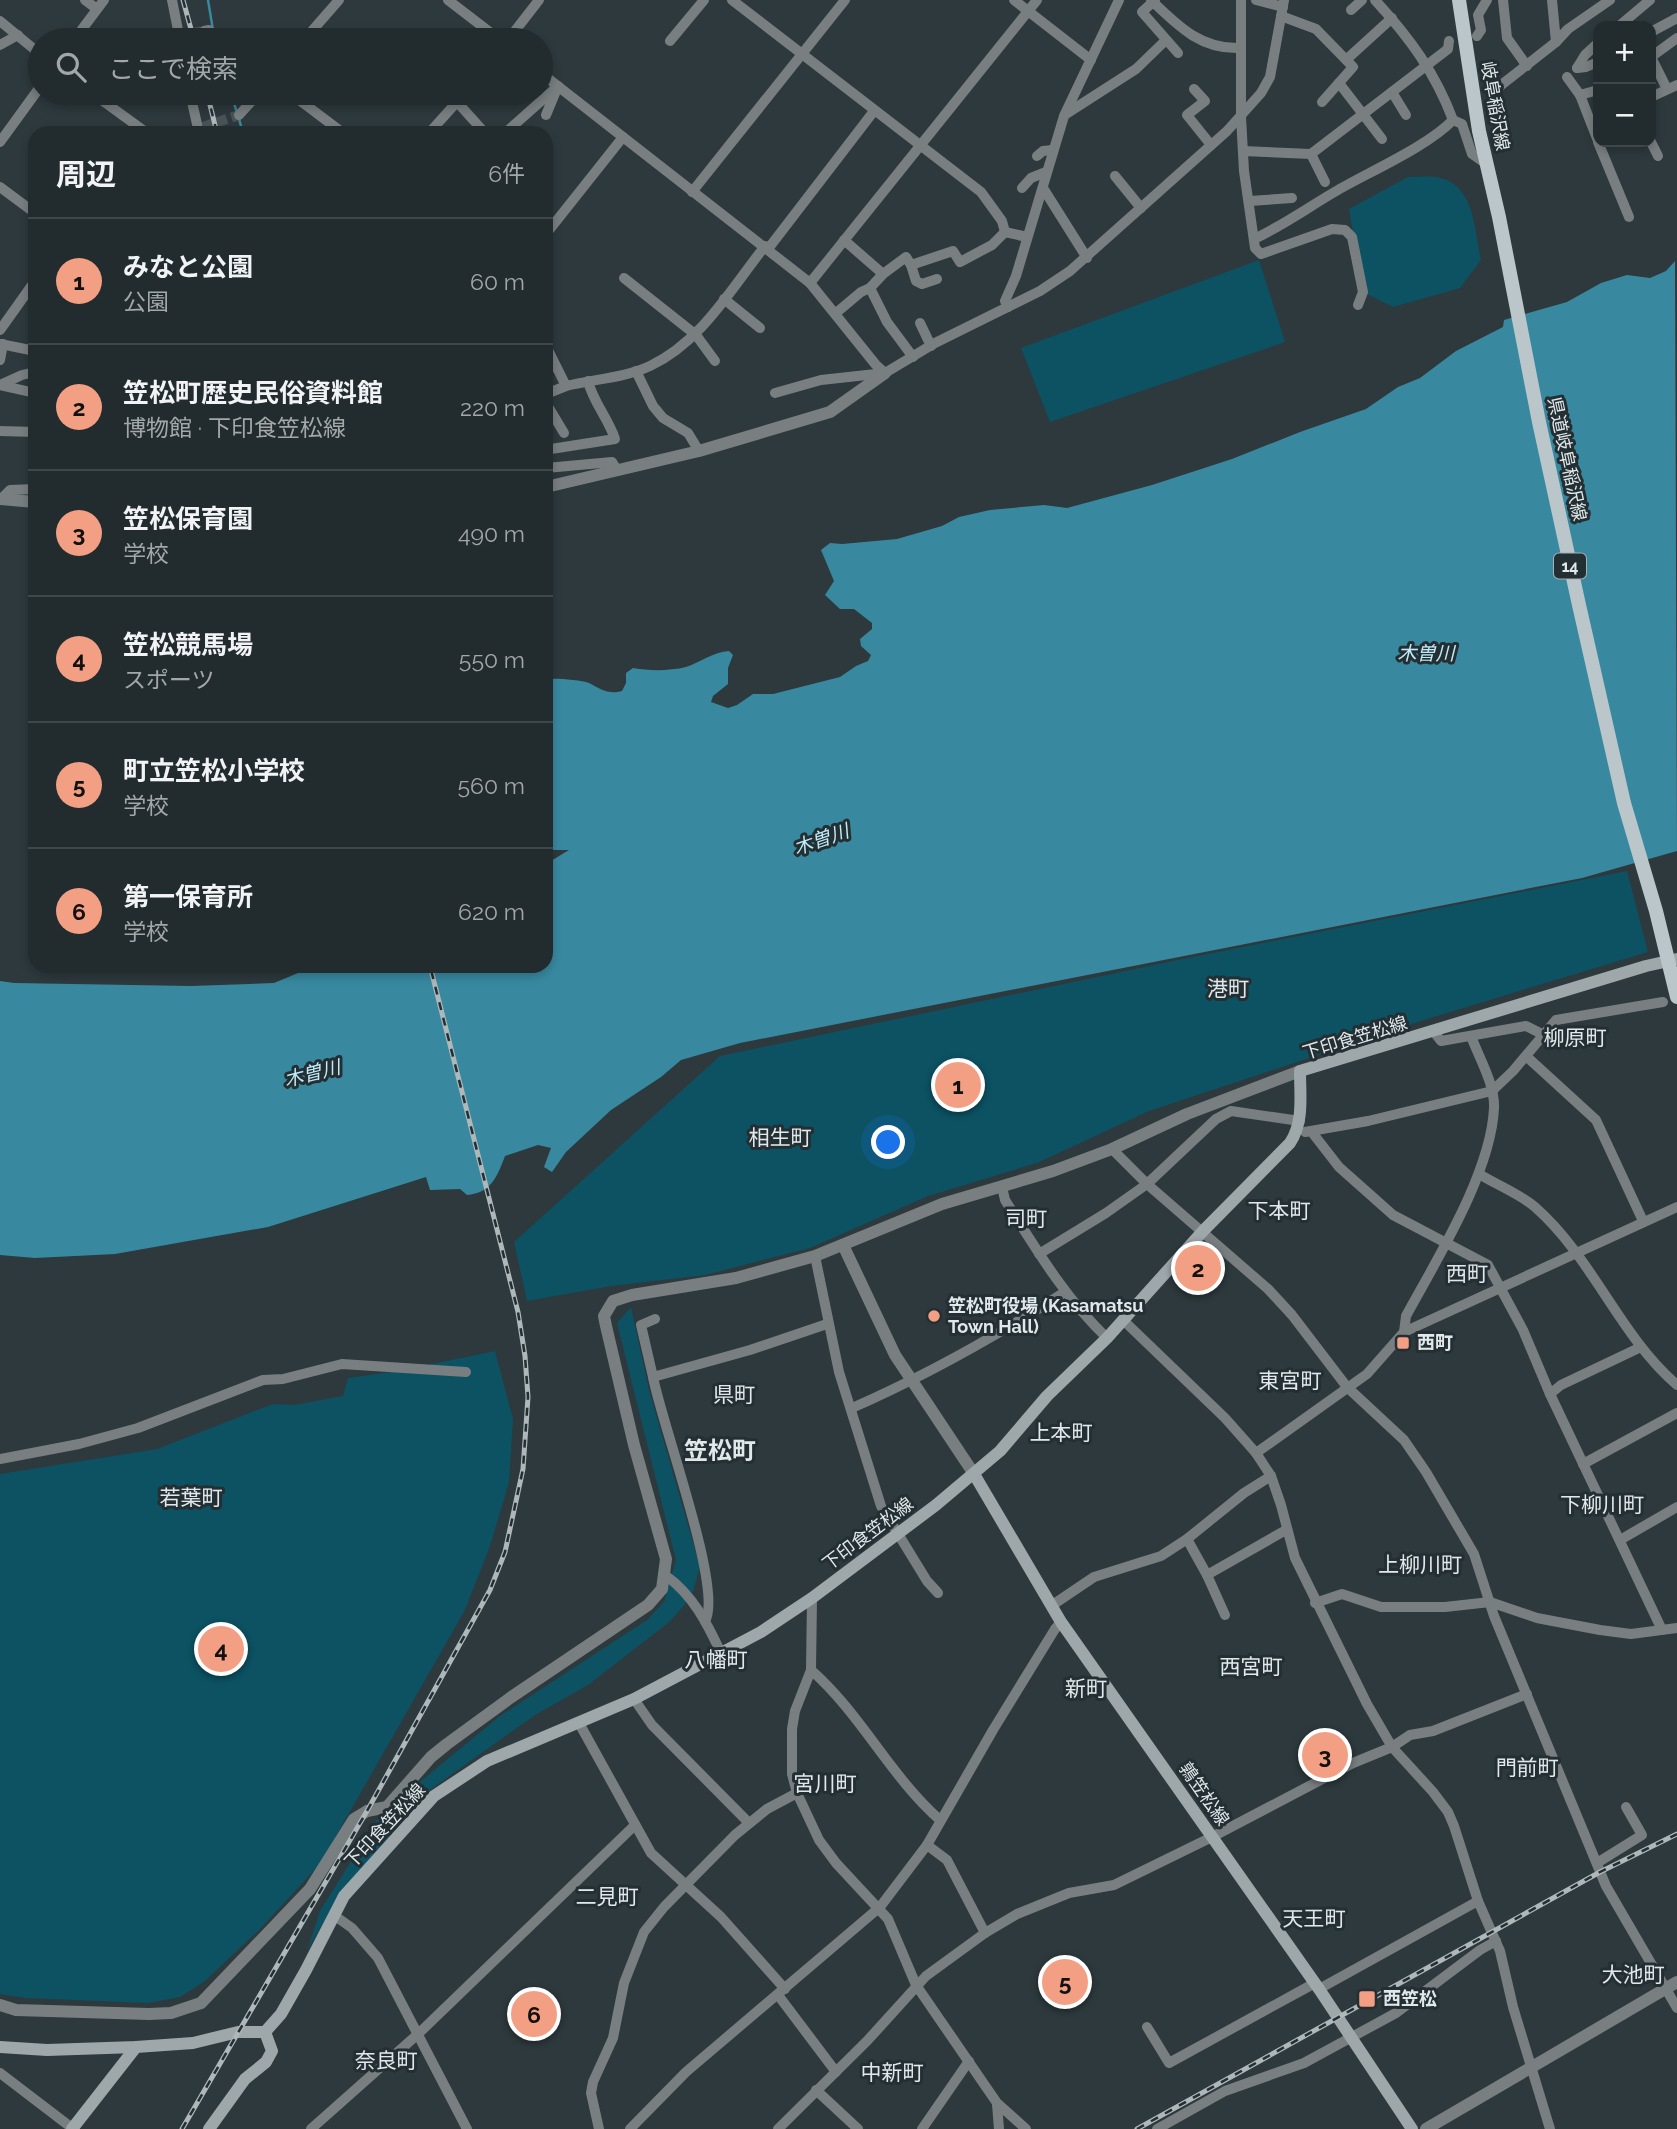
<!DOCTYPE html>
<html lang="ja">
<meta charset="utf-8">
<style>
:root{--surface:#222b2e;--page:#2e373a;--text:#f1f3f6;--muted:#a2a7aa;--line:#3f474a;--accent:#f39f83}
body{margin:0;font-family:Raleway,"Noto Sans JP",sans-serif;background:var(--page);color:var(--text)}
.controls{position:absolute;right:21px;top:21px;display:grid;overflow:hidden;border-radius:14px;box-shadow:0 4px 10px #0003}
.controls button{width:63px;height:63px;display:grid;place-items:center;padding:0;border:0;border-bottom:2px solid var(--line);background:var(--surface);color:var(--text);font:35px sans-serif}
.you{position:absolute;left:889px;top:1143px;width:24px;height:24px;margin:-18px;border:5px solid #fff;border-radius:50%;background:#1a73e8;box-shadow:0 0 0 10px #1a73e833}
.badge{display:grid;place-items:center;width:46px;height:46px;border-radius:50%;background:var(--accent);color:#111;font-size:23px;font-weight:700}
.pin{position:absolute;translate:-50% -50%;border:4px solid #fff;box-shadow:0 2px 7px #0006}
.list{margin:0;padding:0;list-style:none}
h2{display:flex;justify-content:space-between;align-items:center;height:91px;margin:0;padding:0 28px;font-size:30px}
h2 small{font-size:23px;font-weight:400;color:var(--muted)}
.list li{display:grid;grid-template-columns:46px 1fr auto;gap:21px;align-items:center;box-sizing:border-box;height:126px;padding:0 28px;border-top:2px solid var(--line)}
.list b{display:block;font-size:26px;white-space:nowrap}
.list p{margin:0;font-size:23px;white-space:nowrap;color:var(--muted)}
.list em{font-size:23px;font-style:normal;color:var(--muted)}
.icon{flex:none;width:38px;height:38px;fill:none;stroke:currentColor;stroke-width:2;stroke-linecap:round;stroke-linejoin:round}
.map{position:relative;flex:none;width:1677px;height:2129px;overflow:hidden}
.search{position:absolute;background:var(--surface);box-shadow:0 4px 10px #0003;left:28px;top:28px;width:525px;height:77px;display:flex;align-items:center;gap:18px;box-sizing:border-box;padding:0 24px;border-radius:38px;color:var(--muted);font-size:26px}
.panel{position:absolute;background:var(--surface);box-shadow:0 4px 10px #0003;left:28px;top:126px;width:525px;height:847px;border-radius:21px}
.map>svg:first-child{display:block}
.green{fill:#0c5263}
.water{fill:#3889a0}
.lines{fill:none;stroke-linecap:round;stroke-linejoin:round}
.stream{stroke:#3889a0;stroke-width:2.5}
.minor-tunnel{stroke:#485357;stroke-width:10;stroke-dasharray:10 5;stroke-linecap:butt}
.minor{stroke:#797f81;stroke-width:10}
.tertiary{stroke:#797f81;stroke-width:12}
.secondary{stroke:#9ea7aa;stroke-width:12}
.primary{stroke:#bac6ca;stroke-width:14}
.rail-casing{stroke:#aeb7ba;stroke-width:5}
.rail{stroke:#232f33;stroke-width:2.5;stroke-dasharray:8;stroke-linecap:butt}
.poi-dot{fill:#f39f83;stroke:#232f33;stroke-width:2.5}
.labels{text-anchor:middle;stroke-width:6;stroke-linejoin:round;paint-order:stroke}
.shield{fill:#232f33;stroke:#a8b0b4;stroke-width:2}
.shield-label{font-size:16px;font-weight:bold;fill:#e1e8eb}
.street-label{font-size:18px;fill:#e1e8eb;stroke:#232f33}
.poi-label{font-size:18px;font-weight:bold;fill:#e1e8eb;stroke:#232f33;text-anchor:start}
.water-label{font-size:19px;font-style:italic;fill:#c1eaf7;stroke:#232f33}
.quarter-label{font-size:21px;fill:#e1e8eb;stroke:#232f33}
.district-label{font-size:24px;font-weight:bold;fill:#e1e8eb;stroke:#232f33}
</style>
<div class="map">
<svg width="1677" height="2129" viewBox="0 0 1677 2129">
<rect width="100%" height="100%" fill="#2d393d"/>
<!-- green -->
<g class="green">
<path d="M1408 177C1417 177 1427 176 1436 177 1475 183 1474 229 1481 260L1460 288 1393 307 1363 292 1349 209Z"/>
<path d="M1259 260 1285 342 1050 422 1021 348Z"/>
<path d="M1627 871 1648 952 1427 1019 1149 1111 1037 1163 928 1196 810 1248 705 1275 611 1286 527 1301 514 1242 720 1056 1178 960Z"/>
<path d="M631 1307 649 1390 700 1567 691 1598 668 1623 588 1685 535 1715 431 1789 341 1892 307 1951 320 1911 378 1818C396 1810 406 1801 416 1785L500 1716 647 1620 664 1602 676 1560 617 1323Z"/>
<path d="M495 1351 513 1419 509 1482 490 1546 465 1610 320 1864 259 1930 205 1981 180 1997 148 2003 26 1998 0 1994V1474L157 1449 273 1404 294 1405 343 1396 348 1378 398 1371Z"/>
</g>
<!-- water -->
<path class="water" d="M1675 261 1677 851 1582 878 740 1043 681 1060 661 1077 611 1110 566 1152 552 1172 544 1167 551 1148 538 1145 505 1156C497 1177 491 1193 467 1195L460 1189 430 1190 426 1177 268 1227 115 1254 35 1258 0 1255V981L14 983 191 986 274 983 315 966H546V864L569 850H546V683L548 679C556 678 581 680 589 683 601 689 608 695 622 691L626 683V673L633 668C650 671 669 671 686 667 701 662 713 652 729 651L733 655 728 668V684L713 696 711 702 728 708 737 705 753 694H773L840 677 856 666 868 661 871 655 861 646 860 639 872 629V623L854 609H840L825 595 834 581 821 550 830 543 842 544 897 539 942 526 959 517 990 510 1044 505 1067 508 1152 485 1232 459 1300 432 1366 409 1398 387 1420 378 1456 351 1503 327 1504 320 1567 302 1601 283 1627 275 1650 278 1666 271Z"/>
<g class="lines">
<!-- stream -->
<g class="stream">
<path d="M208 0 213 30"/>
<path d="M231 93 237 113"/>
<path d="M239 119 243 133"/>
</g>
<!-- minor-tunnel -->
<g class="minor-tunnel">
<path d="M191 33 204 31"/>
<path d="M203 127 239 115"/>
</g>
<!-- minor -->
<g class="minor">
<path d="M85 0 97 9"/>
<path d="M172 0 180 40"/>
<path d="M448 0 500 40"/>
<path d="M732 0 981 192 1002 221 1005 232"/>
<path d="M1014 0 1091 60"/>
<path d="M1151 0C1178 26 1201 50 1241 48"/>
<path d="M1155 0 1142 12 1178 53"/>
<path d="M1241 0V117L1244 171 1255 248 1261 254 1332 229 1345 230 1352 237 1363 292 1358 305"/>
<path d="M1256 0 1283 7"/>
<path d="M1375 0C1409 37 1435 72 1453 120L1462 124 1472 154 1485 163"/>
<path d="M1503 0 1507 38 1527 66"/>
<path d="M1552 0 1556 42"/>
<path d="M1351 10 1362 0"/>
<path d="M1281 16 1316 29 1353 67 1322 102"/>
<path d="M0 21 40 54"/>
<path d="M1619 26 1650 0"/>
<path d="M204 31 209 30 223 40"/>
<path d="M1651 32 1677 18"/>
<path d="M1477 36 1481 30 1478 15 1487 0"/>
<path d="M74 40 104 0"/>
<path d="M304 40 339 0"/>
<path d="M508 40 539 0"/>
<path d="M670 41 704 0"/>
<path d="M0 45 18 35"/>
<path d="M1651 57 1667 89"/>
<path d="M1651 57 1677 38"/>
<path d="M1347 59 1392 18"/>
<path d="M1577 68 1585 55 1598 43"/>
<path d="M1577 68 1586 67 1598 62"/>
<path d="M541 73 810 283 876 365 885 373"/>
<path d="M1567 77 1580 95"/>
<path d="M1339 83 1382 139"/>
<path d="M1194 89 1205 101 1187 115 1211 145"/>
<path d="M1598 90 1580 95 1598 141"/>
<path d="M1392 92 1406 115"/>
<path d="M92 93 147 133"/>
<path d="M190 93 199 133"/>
<path d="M290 93 343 133"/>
<path d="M1491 93 1556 42 1568 29 1610 0"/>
<path d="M1651 97 1677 85"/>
<path d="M457 102 485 133"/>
<path d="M1066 114 1136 69 1166 40"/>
<path d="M239 115 259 93"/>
<path d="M429 133 465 93"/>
<path d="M505 133 558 86 546 115"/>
<path d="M0 142 40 87"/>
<path d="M1598 142 1629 217"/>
<path d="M1651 142 1658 156"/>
<path d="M1243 151 1311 154 1448 49 1449 41"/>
<path d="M1311 154 1325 182"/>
<path d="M1037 156 1043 151 1052 150"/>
<path d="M1115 176 1141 208"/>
<path d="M0 187 35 213"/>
<path d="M1022 188 1031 178 1046 172"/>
<path d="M1043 188 1087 258"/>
<path d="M692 192 845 0"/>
<path d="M1250 201 1292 198"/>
<path d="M546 234 623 137"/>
<path d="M1254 239C1284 225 1310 206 1338 190 1371 171 1428 146 1453 120"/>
<path d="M844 240 883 274"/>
<path d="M768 249 874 111"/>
<path d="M911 265 953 251 960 262 992 245 1005 232 1027 237"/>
<path d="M624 278 696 335 715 361"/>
<path d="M810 283 1037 0"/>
<path d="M870 288 887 322 913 357"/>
<path d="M724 299 760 328"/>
<path d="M1008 307 1005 301 1016 276 1064 116 1119 0"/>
<path d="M836 313 861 292 870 288 883 274 906 257 911 265 916 281 922 284 937 279"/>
<path d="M920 323 931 346"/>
<path d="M0 330 35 281"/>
<path d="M0 344 35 351"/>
<path d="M546 346 566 386C594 379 624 378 650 366 701 342 731 289 765 246"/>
<path d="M0 360 3 344"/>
<path d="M636 371 653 406 663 418 688 433 699 451"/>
<path d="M0 385 22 375 35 372"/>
<path d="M0 385 35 393"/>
<path d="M775 393 821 380 885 373 935 343 1040 291 1070 271 1227 131 1261 93 1270 77 1284 0"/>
<path d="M546 394 566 386"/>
<path d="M546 403 564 433"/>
<path d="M0 431 35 432"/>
<path d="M546 452 551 449 615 439C608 418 593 402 588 381"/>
<path d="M546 468 612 462 617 470"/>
<path d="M1 499 10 490 35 489"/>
<path d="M1434 1032 1441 1041 1526 1026 1542 1034"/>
<path d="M1526 1056 1596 1120 1643 1221"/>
<path d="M1311 1131 1339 1167 1393 1215 1488 1265 1523 1330 1550 1394 1662 1630"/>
<path d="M1305 1132 1368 1121 1492 1091 1513 1071 1556 1020 1663 1002"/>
<path d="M1112 1149 1147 1184 1268 1289 1292 1315 1347 1387 1404 1440 1426 1472 1474 1554 1494 1616 1606 1886 1677 2008"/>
<path d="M1479 1174C1497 1185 1520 1194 1535 1207 1593 1258 1619 1335 1677 1385"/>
<path d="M1002 1187 1005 1200C1036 1249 1065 1298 1107 1338"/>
<path d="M1039 1254 1106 1213 1147 1184 1216 1119 1231 1111 1300 1121"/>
<path d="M815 1256 839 1372 881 1506 927 1581 938 1593"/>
<path d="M655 1319 641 1325 653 1377 750 1350 827 1324"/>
<path d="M1123 1320 1225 1418 1256 1453 1271 1476 1281 1505 1295 1558 1367 1704 1392 1747 1433 1792 1448 1812 1454 1826 1478 1901 1500 1951 1513 2007 1550 2129"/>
<path d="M1404 1332 1406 1316C1437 1259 1491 1173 1494 1108 1495 1084 1479 1058 1471 1036"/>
<path d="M653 1377C661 1422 724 1591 705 1621"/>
<path d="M1550 1394 1561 1385 1641 1347"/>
<path d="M852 1408C925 1376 998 1335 1065 1292"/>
<path d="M1256 1453 1367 1374 1404 1332 1677 1207"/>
<path d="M0 1459 79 1444 138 1428 263 1380 283 1379 342 1364 466 1372"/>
<path d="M1583 1464 1677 1413"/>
<path d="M1187 1539 1207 1575 1225 1615"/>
<path d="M1620 1540 1677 1507"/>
<path d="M665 1575C693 1595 707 1623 721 1653"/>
<path d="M1207 1575 1286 1530"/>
<path d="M812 1598 811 1670 795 1711 792 1729V1774L797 1793 819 1840 836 1863 888 1919 916 1985 997 2103 1026 2129"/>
<path d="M1315 1603 1342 1594 1381 1607H1445L1490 1602 1537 1618 1600 1630 1631 1634 1677 1628"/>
<path d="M1051 1606 1094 1577 1161 1556 1187 1539 1244 1493 1271 1476"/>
<path d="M811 1670C861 1714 890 1776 940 1820"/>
<path d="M634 1699 652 1725 749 1823"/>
<path d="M579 1723 651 1853 721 1917 785 1989"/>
<path d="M927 1845 947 1860 985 1933"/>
<path d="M1597 1863 1642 1835 1626 1807"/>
<path d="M335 1916 352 1928 378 1958 467 2129"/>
<path d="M1319 1989 1478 1901"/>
<path d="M778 1995 836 2072"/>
<path d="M1147 2027 1169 2063 1315 1983"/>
<path d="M0 2073 72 2128"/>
<path d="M816 2090 858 2129"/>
<path d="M997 2104 999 2129"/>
<path d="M311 2129 418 2034 635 1825"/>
<path d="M599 2129 591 2093 593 2082 613 2038 624 1983 644 1932 664 1907 735 1835 767 1809 797 1793"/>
<path d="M630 2129 686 2072 880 1907 927 1845 993 1730 1055 1629 1061 1622"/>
<path d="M778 2129 867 2041 926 1976 985 1933 1017 1914 1069 1893 1114 1885 1212 1837 1353 1763 1392 1747 1410 1735 1433 1731 1527 1694"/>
<path d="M922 2129 969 2061"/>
<path d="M1157 2129 1225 2091 1304 2063 1396 2013 1480 1950 1496 1941"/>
</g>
<!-- tertiary -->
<g class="tertiary">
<path d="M546 487 699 451 830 412 885 373"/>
<path d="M0 499 35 502"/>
<path d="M843 1245 895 1355 974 1474"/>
<path d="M0 2005 16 2010 149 2014 171 2013 201 2003 310 1889 354 1819 367 1811 387 1807 431 1757 447 1744 510 1698 648 1605 662 1589 666 1559 634 1445 606 1326 604 1316 613 1301 632 1295 736 1278 815 1256 942 1204 1053 1171 1112 1149 1187 1114 1300 1071"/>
<path d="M1426 2129 1677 1982"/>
</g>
<!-- secondary -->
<g class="secondary">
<path d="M974 1474 1061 1622 1319 1989 1412 2129"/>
<path d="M0 2047 47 2050 136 2047 193 2043 238 2032H265L281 2014 306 1970 344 1896 434 1796 487 1761 634 1699 761 1632 812 1598 936 1505 1000 1451 1047 1396 1107 1338 1203 1231 1290 1143C1304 1122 1300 1096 1300 1071L1646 966 1677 959"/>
<path d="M72 2129 136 2047"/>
<path d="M209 2129 245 2079 266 2062 272 2051 265 2032"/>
</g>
<!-- primary -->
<path class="primary" d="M1459 0 1479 131 1499 217 1539 422 1579 605 1624 803 1656 911 1677 997"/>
<defs>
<g id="rail">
<path d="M183 0 194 40"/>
<path d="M207 93 217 133"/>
<path d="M182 2129 367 1811 490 1590 505 1552 523 1469 528 1397 525 1356 518 1312 430 966"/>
<path d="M1137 2129 1600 1872 1677 1834"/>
</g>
</defs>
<!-- rail casing -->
<use href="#rail" class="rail-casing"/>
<!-- rail -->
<use href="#rail" class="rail"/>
</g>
<!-- markers -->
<g class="poi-dot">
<circle cx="934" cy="1316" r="7"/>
<rect x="1396" y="1336" width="14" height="14" rx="3.5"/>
<rect x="1358" y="1990" width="18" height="18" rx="3.5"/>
</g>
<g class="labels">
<!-- shield labels -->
<rect class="shield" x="1554" y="553.5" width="32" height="25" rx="5"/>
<g class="shield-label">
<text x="1570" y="572">14</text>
</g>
<!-- street labels -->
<g class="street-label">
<text transform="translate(1495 106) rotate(80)" y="6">岐阜稲沢線</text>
<text transform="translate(1567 459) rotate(78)" y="6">県道岐阜稲沢線</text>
<text transform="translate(1355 1038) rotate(-17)" y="6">下印食笠松線</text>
<text transform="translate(868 1534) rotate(-37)" y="6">下印食笠松線</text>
<text transform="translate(1204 1794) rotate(55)" y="6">鶉笠松線</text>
<text transform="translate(385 1826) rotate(-47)" y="6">下印食笠松線</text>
</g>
<!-- poi labels -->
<g class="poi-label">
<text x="948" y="1312">笠松町役場 (Kasamatsu<tspan x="948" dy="21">Town Hall)</tspan></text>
<text x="1417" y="1349">西町</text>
<text x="1383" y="2005">西笠松</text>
</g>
<!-- water labels -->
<g class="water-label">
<text x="1426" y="660">木曽川</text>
<text transform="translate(821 839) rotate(-19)" y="7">木曽川</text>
<text transform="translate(312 1073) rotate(-14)" y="7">木曽川</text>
</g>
<!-- quarter labels -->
<g class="quarter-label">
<text x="1228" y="996">港町</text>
<text x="1575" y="1045">柳原町</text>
<text x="780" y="1145">相生町</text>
<text x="1279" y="1218">下本町</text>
<text x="1026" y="1226">司町</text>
<text x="1467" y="1281">西町</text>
<text x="1290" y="1388">東宮町</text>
<text x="734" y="1402">県町</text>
<text x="1061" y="1440">上本町</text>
<text x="191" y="1505">若葉町</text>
<text x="1602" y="1512">下柳川町</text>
<text x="1420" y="1572">上柳川町</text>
<text x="716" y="1667">八幡町</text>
<text x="1251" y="1674">西宮町</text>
<text x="1086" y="1696">新町</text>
<text x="1527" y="1775">門前町</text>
<text x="825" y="1791">宮川町</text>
<text x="607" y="1904">二見町</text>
<text x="1314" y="1926">天王町</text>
<text x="1633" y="1982">大池町</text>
<text x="386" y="2068">奈良町</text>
<text x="892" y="2080">中新町</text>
</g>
<!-- district labels -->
<g class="district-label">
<text x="720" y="1459">笠松町</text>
</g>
</g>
</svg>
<div class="controls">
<button>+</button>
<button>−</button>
</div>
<div class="you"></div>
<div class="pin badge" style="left:958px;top:1085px">1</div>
<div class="pin badge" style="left:1198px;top:1268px">2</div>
<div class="pin badge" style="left:1325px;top:1755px">3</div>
<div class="pin badge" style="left:221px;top:1649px">4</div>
<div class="pin badge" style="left:1065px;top:1982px">5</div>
<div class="pin badge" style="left:534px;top:2014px">6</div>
<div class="search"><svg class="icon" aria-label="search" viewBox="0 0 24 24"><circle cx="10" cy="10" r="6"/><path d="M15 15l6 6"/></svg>ここで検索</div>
<section class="panel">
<h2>周辺<small>6件</small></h2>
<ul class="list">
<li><span class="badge">1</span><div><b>みなと公園</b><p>公園</p></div><em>60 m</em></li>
<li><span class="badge">2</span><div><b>笠松町歴史民俗資料館</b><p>博物館 · 下印食笠松線</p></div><em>220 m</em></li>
<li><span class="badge">3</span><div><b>笠松保育園</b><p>学校</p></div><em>490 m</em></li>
<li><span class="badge">4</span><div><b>笠松競馬場</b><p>スポーツ</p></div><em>550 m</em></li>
<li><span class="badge">5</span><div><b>町立笠松小学校</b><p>学校</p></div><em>560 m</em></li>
<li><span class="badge">6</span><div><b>第一保育所</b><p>学校</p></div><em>620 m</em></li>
</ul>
</section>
</div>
